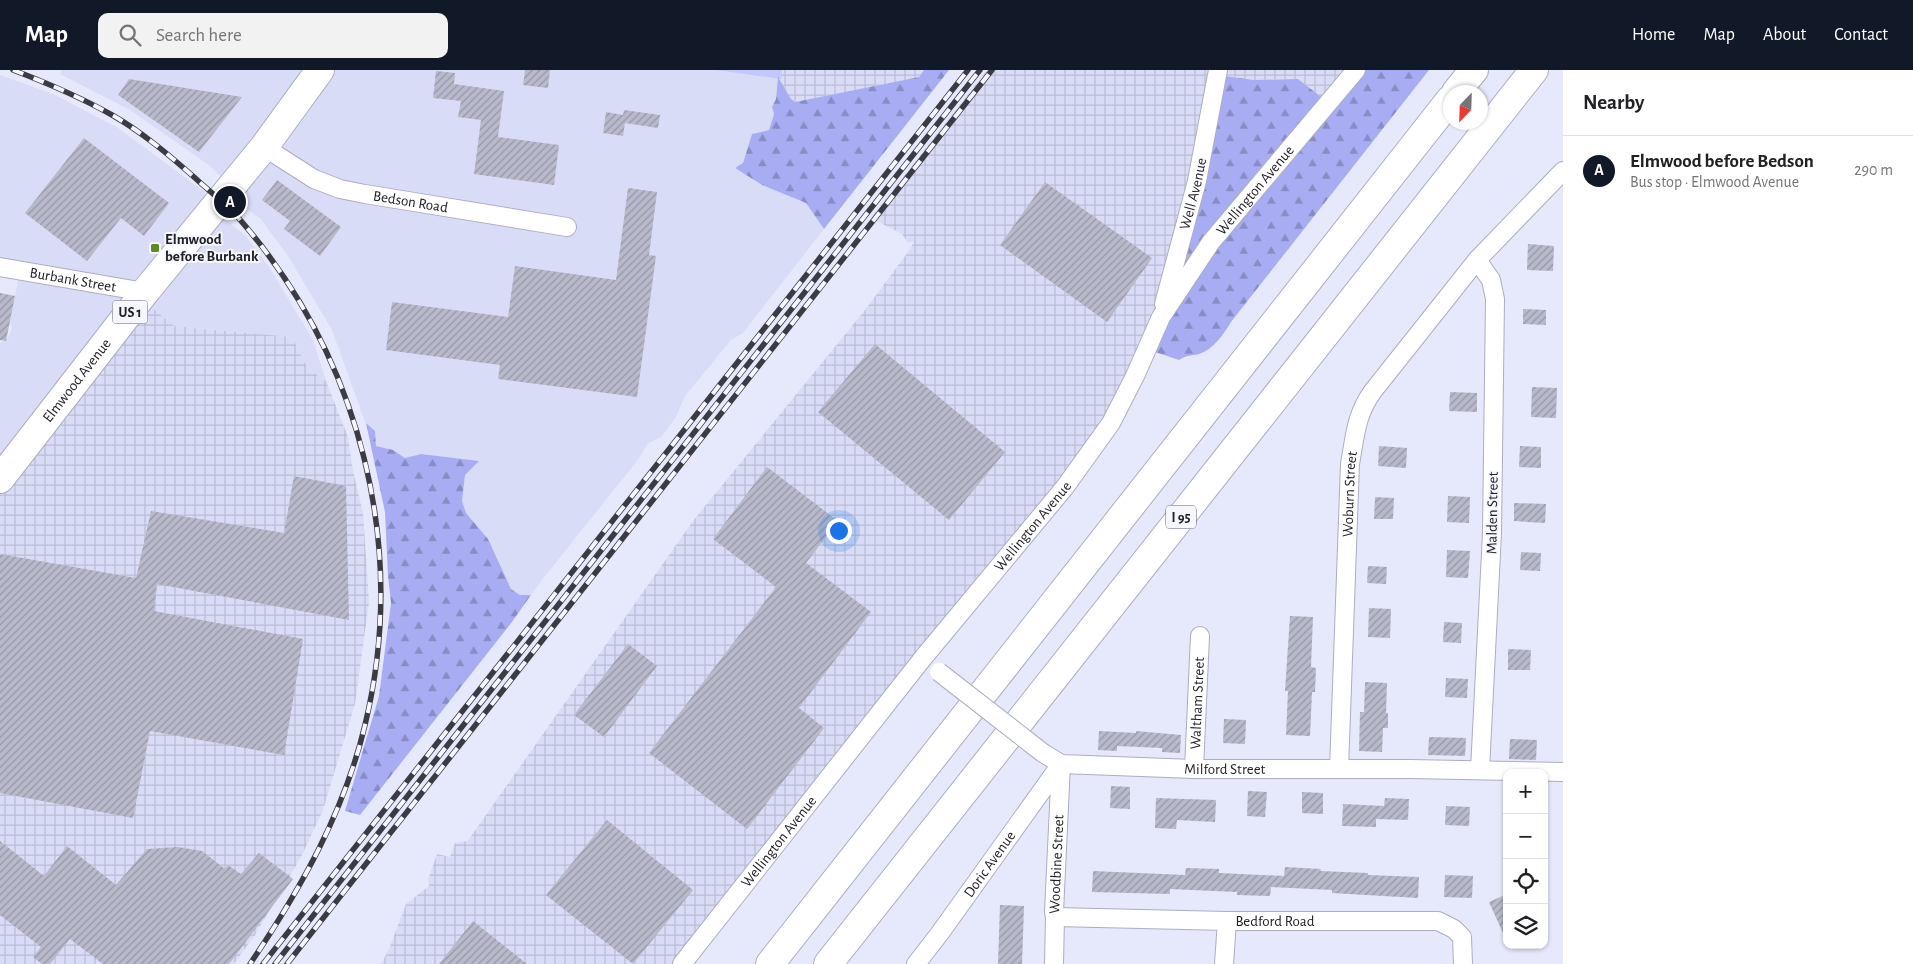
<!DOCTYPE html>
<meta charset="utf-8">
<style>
:root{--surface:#fff;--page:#f2f2f2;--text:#202124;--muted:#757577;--line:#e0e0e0;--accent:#111827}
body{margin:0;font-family:"Alegreya Sans",sans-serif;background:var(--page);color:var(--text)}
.controls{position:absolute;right:15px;bottom:15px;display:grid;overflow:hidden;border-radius:10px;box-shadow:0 1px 4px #0004}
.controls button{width:45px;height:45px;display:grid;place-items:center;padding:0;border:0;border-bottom:1px solid var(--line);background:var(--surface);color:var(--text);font:25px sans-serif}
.compass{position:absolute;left:1443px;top:15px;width:45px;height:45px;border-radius:50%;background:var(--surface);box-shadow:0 1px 4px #0004;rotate:203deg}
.you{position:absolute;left:838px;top:460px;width:18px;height:18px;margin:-12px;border:4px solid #fff;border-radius:50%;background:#1a73e8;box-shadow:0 0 0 8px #1a73e833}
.badge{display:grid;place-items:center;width:32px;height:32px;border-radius:50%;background:var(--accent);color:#fff;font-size:16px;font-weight:700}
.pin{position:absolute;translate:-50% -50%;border:2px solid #fff;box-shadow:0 1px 5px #0006}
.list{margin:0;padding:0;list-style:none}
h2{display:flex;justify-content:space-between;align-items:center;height:65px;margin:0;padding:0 20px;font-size:21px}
h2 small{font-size:16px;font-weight:400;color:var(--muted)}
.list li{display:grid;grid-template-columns:32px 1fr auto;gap:15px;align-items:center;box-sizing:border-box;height:70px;padding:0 20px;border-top:1px solid var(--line)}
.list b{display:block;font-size:19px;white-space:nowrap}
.list p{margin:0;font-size:16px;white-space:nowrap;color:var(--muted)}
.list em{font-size:16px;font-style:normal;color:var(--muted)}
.icon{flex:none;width:28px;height:28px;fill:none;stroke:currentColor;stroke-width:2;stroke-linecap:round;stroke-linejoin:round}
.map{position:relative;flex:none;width:1563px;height:894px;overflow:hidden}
header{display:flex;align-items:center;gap:30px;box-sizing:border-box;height:70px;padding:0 25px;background:var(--accent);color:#fff}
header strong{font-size:24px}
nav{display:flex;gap:28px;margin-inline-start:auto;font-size:18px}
.search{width:350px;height:45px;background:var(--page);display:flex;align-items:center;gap:12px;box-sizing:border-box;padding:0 18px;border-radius:10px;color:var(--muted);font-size:19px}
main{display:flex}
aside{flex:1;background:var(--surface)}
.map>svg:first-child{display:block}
.built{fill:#d9dcf6}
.industrial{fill:url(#industrial-grid)}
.green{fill:#c3c8fc}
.forest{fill:url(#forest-firs)}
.building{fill:url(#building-hatch)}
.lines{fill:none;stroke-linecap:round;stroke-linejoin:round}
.minor-casing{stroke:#acaec0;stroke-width:20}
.primary-casing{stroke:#acaec0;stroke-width:30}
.motorway-casing{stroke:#acaec0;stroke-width:30}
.minor{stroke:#fff;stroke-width:18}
.primary{stroke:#fff;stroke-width:28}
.motorway{stroke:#fff;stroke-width:28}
.rail-casing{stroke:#3b3b44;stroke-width:5.5}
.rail{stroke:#f5f6fe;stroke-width:4;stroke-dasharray:11;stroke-linecap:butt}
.minor-bridge-casing{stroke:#acaec0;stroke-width:20;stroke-linecap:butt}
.minor-bridge{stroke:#fff;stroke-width:18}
.poi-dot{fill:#5c8c20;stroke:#f5f6fe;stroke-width:2}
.labels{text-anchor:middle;stroke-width:4;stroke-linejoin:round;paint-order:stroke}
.shield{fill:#f5f6fe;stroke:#606068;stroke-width:1}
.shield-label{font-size:14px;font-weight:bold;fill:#202027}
.street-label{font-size:15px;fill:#202027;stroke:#f5f6fe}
.poi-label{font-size:15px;font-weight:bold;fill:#202027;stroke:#f5f6fe;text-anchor:start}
</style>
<header>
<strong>Map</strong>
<div class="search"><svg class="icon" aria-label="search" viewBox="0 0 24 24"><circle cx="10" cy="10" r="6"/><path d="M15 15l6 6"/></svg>Search here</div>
<nav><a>Home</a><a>Map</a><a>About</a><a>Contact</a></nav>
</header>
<main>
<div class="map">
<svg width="1563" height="894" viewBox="0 0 1563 894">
<defs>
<pattern id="industrial-grid" width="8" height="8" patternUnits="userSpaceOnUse" patternTransform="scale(1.25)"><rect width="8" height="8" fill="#d9dcf6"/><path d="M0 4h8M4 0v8" fill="none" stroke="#babcd3"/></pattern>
<pattern id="forest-firs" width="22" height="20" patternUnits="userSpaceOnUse" patternTransform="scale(1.25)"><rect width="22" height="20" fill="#a8adf3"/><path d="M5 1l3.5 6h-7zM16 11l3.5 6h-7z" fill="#888cc5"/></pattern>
<pattern id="building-hatch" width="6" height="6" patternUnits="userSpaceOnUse" patternTransform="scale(1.25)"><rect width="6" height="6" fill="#b8bacc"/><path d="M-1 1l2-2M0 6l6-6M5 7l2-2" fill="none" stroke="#9597a6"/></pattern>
</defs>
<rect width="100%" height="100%" fill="#e6e8fb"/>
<!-- built -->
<g class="built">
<path d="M62 0H774L778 6 776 29 772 37 774 44 769 60 752 64 743 93 735 98 762 115 806 133 824 159 743 263 731 270 685 326 676 347 661 367 647 374 640 387 542 510 531 525H520L511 519 507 514 488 469 466 443 462 431 465 405 478 391 421 384 406 388 393 380 376 376 375 361 365 352 332 260 288 186 260 148 229 127 231 116 210 96 130 40 60 4Z"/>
<path d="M0 5 53 24 118 58 218 132 216 143 245 165 269 197 313 270 326 311 308 299 292 267 174 256 0 404V273L8 268 12 258 10 251 20 201 0 196Z"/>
</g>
<!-- industrial -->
<g class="industrial">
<path d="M774 0H924L919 7 795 32 791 29Z"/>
<path d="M987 0H1358L1329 33 1298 9 1254 10 1225 6 1176 211 1108 354 681 894H381L389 879 406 834 429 816 428 810 437 784 450 787 455 773 467 771 469 769 693 451 865 240 911 178 914 171 908 173 902 164 871 148Z"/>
<path d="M144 231 174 256 292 267 308 299 326 311 348 367 353 401 363 443 369 532 355 634 323 740 301 787 255 865 234 894H0V404Z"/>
</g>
<!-- green -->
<path class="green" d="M716 0H782L781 9Z"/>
<!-- forest -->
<g class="forest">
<path d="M924 0H949L824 159 806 133 762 115 735 98 743 93 752 64 769 60 774 44 772 37 776 29 778 7 791 29 795 32 919 7Z"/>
<path d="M1358 0H1429L1231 252C1223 265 1214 279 1199 284 1191 286 1186 285 1179 290L1149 280 1225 6 1254 10 1298 9 1329 33Z"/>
<path d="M366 353 375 361 376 376 393 380 405 388 421 384 479 391 465 405 462 431 466 443 488 469 511 519 520 525H531L512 552 360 745 345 741 379 626 391 533 388 506 385 442Z"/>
</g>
<!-- building -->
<g class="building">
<path d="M525 0H550L548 18 523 15Z"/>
<path d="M436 1 455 3 454 14 504 21 498 67 559 75 554 115 474 104 481 50 458 47 461 31 433 28Z"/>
<path d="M129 9 242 27 199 82 118 25Z"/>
<path d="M624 40 660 45 658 58 625 53 623 66 603 63 606 42 623 45Z"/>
<path d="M84 68 169 133 144 166 121 148 87 191 25 143Z"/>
<path d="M277 110 341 157 320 186 284 159 290 151 262 130Z"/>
<path d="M1045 112 1152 188 1107 252 1000 175Z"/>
<path d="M628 118 657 122 649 185 656 186 637 327 498 309 500 295 386 280 392 232 508 247 515 196 616 210Z"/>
<path d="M1528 174 1554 176 1553 201 1527 200Z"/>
<path d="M0 223 15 226 6 271 0 270Z"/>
<path d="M1523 239 1546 240V255L1523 254Z"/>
<path d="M875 274 1005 382 949 450 818 342Z"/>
<path d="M1532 317 1557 318 1556 348 1531 347Z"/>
<path d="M1450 322 1477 323V342L1449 341Z"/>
<path d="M1379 376 1407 378 1406 398 1378 396Z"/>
<path d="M1520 376 1541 377V398L1519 397Z"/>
<path d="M767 397 838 451 806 493 871 542 799 638 824 658 747 759 649 683 776 517 713 469Z"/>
<path d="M294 406 346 416 349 550 157 514 154 541 303 569 284 685 150 661 133 748 0 723V484L136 508 151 441 284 463Z"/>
<path d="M1448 426 1470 427 1469 453 1447 452Z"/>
<path d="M1375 427 1394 428 1393 449H1374Z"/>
<path d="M1514 433 1546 434 1545 453 1514 451Z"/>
<path d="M1447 480 1470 481 1468 508 1446 507Z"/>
<path d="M1521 482 1541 483 1540 501 1520 500Z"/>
<path d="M1368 496 1387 497 1386 514 1367 513Z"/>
<path d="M1369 538 1391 539 1390 568 1368 567Z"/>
<path d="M1290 546 1313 547 1311 597 1316 598 1315 622H1312L1310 666 1286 665 1288 621H1285Z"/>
<path d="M1444 552 1462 553 1461 573 1443 572Z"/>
<path d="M628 574 657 596 604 667 574 645Z"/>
<path d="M1508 579 1531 580 1530 600H1508Z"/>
<path d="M1446 608 1468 609 1467 628 1445 627Z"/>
<path d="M1365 612 1387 613 1386 643H1388V658H1383L1382 682 1359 681 1360 642H1364Z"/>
<path d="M1224 649 1246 650 1245 674 1223 673Z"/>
<path d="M1099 661 1136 663V661L1181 665 1180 683 1162 682V678L1117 676V681L1098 680Z"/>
<path d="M1429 667 1466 668 1465 686 1428 685Z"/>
<path d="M1510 669 1537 670 1536 690 1509 689Z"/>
<path d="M1111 716 1130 717V739L1110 738Z"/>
<path d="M1248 721 1267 722 1265 747 1247 746Z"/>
<path d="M1302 722 1323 723V744L1302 743Z"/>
<path d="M1156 728 1216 730 1215 752 1177 750 1176 759 1155 758Z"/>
<path d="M1385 728 1409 729 1408 750 1376 749V757L1342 756 1343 734 1384 736Z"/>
<path d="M1446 736 1470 737 1469 756 1445 755Z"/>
<path d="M607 750 693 820 633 894 546 825Z"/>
<path d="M0 771 44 806 67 776 116 815 147 779 178 777 202 781 225 799 228 795 241 804 259 783 293 809 229 894H103L70 869 50 894H42L33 887 41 877 0 845Z"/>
<path d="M1285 797 1321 799 1320 801 1368 803V805L1419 807 1418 828 1332 823V820L1271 817 1270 826 1237 825V822L1170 819V824L1092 822 1093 801 1185 805 1186 798 1219 799V803L1284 806Z"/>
<path d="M1445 805 1473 806 1472 828 1444 827Z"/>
<path d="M1507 824V872L1489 832Z"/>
<path d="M1000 835 1024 836 1022 894H998Z"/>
<path d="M473 851 527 894H439Z"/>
</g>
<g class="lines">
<defs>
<g id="minor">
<path id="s1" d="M264 77 314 109 340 119 365 124 567 157"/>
<path d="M1477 190 1491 210 1495 229 1492 463 1480 700"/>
<path id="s2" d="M0 197 145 222"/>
<path id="s3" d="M1164 234 1197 111 1218 0"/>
<path id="s4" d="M1043 683 1061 694 1194 699H1410L1563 702"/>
<path id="s5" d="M1194 699 1200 566"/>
<path id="s6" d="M1339 699 1350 394C1355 366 1356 344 1373 321L1477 190 1563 101"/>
<path id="s7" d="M1055 847 1227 851H1438L1454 859 1462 867 1463 894"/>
<path id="s8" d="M682 894 923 588 1065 417 1111 353 1135 306 1161 247 1211 172 1356 0"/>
<path id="s9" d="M916 894 940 863 1061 694"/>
<path id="s10" d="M1054 894 1055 847 1054 842 1061 694"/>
<path d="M1224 894 1227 851"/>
</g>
<g id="primary">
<path id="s11" d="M0 409 145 222 264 77 320 0"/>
</g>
<g id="motorway">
<path d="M1456 22 1474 0"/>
<path d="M770 894 1450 30"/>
<path d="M828 894 1534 0"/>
</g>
</defs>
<!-- minor casing -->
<use href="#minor" class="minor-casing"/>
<!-- primary casing -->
<use href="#primary" class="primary-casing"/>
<!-- motorway casing -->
<use href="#motorway" class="motorway-casing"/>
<!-- minor -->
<use href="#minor" class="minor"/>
<!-- primary -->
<use href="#primary" class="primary"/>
<!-- motorway -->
<use href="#motorway" class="motorway"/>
<defs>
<g id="rail">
<path d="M13 0C47 13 80 27 112 45 142 62 169 85 194 107 210 122 228 135 242 152 361 291 408 477 365 655 344 743 300 820 250 894"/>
<path d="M263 894 968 0"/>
<path d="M275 894 980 0"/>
<path d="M287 894 992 0"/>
</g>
</defs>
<!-- rail casing -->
<use href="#rail" class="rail-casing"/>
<!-- rail -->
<use href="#rail" class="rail"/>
<defs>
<path id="minor-bridge" d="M939 602 1043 683"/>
</defs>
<!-- minor-bridge casing -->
<use href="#minor-bridge" class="minor-bridge-casing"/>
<!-- minor-bridge -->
<use href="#minor-bridge" class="minor-bridge"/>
</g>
<!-- markers -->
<rect class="poi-dot" x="150" y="173" width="10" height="10" rx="2.5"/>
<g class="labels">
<!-- shield labels -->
<g class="shield">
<rect x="112.5" y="230.5" width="35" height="23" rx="4"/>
<rect x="1166" y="435.5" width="30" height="23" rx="4"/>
</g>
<g class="shield-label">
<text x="130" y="247">US 1</text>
<text x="1181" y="452">I 95</text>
</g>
<!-- street labels -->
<g class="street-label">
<text dy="5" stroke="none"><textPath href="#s8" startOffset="966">Wellington Avenue</textPath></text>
<text dy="5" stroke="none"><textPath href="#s3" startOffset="114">Well Avenue</textPath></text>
<text dy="5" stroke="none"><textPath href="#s1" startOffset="159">Bedson Road</textPath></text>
<text dy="5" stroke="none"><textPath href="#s2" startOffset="74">Burbank Street</textPath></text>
<text dy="5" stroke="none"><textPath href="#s11" startOffset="125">Elmwood Avenue</textPath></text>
<text dy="5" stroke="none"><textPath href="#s6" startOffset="275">Woburn Street</textPath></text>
<text transform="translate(1492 443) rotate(-89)" y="5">Malden Street</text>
<text dy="5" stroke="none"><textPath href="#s8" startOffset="561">Wellington Avenue</textPath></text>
<text dy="5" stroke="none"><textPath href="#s5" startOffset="66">Waltham Street</textPath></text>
<text dy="5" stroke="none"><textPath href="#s4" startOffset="185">Milford Street</textPath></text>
<text dy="5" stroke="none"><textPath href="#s8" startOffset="156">Wellington Avenue</textPath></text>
<text dy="5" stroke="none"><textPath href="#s10" startOffset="100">Woodbine Street</textPath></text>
<text dy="5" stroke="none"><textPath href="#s9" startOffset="124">Doric Avenue</textPath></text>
<text dy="5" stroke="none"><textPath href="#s7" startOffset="220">Bedford Road</textPath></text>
</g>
<!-- poi labels -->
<g class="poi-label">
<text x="165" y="174">Elmwood<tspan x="165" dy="17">before Burbank</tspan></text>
</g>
</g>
</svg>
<div class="controls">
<button>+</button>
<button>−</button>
<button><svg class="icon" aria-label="locate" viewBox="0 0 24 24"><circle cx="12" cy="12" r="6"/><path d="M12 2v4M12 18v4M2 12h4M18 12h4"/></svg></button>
<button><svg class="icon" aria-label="layers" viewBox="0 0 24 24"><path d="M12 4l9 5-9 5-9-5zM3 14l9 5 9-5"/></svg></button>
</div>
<svg class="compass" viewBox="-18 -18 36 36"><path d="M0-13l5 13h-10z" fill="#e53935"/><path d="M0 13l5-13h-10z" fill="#757577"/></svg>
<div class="you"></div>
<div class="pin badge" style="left:230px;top:132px">A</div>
</div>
<aside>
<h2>Nearby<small></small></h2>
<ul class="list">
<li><span class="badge">A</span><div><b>Elmwood before Bedson</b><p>Bus stop · Elmwood Avenue</p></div><em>290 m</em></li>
</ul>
</aside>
</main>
